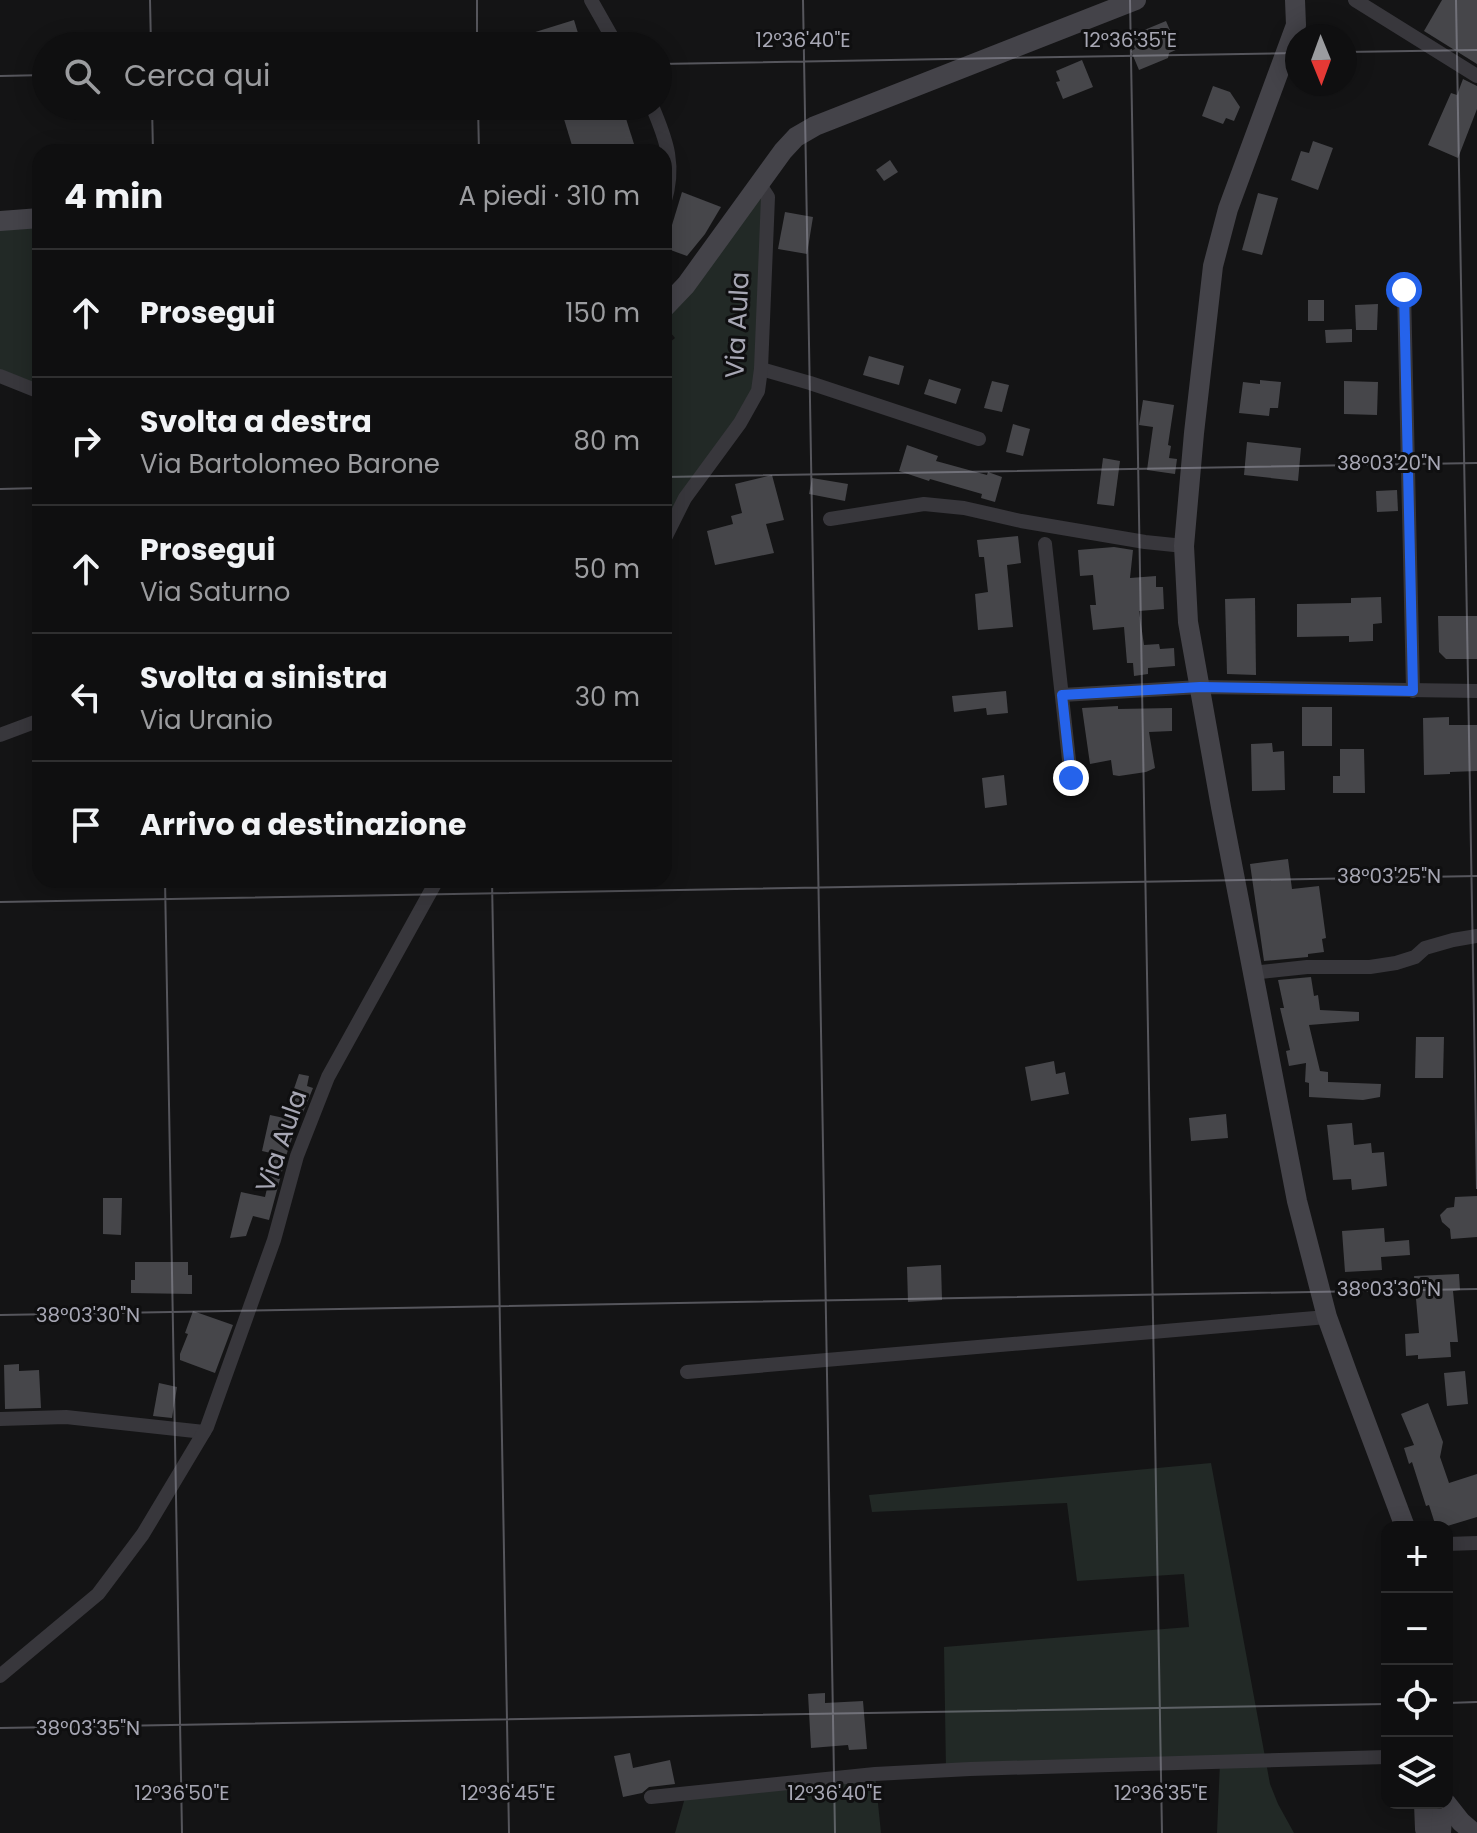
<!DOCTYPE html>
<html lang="it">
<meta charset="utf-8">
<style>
:root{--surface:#0f0f10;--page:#1d1d1e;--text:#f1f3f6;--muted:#9b9c9f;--line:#2f2f30}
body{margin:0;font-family:Poppins,sans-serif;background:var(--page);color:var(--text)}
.controls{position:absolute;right:24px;bottom:24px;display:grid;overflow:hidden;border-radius:16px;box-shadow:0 4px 20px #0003}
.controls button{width:72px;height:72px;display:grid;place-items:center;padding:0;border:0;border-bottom:2px solid var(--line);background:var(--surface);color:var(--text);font:40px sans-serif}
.compass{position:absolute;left:1285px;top:24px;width:72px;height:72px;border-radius:50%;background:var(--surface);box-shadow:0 4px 20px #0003;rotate:179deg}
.stop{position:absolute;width:24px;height:24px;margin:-18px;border:6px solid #2563eb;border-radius:50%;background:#fff}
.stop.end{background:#2563eb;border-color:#fff;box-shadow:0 2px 8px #0008}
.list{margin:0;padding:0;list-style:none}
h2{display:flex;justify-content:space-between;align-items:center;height:104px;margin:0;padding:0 32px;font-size:34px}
h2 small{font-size:26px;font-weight:400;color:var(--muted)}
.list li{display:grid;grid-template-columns:52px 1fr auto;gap:24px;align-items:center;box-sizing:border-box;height:128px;padding:0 32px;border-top:2px solid var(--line)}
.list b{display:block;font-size:30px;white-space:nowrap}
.list p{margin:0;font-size:26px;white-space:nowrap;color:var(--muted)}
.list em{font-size:26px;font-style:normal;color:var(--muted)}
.icon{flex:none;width:44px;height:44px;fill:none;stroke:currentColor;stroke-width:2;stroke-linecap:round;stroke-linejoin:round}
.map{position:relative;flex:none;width:1477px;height:1833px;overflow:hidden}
.search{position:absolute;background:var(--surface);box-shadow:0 4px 20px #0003;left:32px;top:32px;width:640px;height:88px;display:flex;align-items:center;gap:20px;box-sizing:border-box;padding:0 28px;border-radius:44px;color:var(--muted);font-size:30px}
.panel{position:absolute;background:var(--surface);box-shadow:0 4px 20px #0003;left:32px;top:144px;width:640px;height:744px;border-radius:24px}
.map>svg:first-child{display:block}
.green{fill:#222926}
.building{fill:#46464a}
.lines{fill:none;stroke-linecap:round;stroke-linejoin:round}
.street{stroke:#38373c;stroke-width:14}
.secondary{stroke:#444349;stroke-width:20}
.route{stroke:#2563eb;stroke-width:10}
.ticks{fill:none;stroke:#a7a7b4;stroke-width:2;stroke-opacity:0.45}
.labels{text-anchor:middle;stroke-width:6;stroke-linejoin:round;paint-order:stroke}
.street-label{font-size:26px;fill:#a7a7b4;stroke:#0f0f10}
.ticks-label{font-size:20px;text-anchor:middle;fill:#a7a7b4;stroke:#0f0f10;stroke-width:6;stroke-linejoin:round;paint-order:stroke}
</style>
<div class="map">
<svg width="1477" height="1833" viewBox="0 0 1477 1833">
<rect width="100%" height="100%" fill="#141415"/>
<!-- green -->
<g class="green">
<path d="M759 183 768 197 758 391 664 540V347L675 338 664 325V307Z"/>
<path d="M40 218V392L0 376V221Z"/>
<path d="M1211 1463 1270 1784 1278 1804 1294 1833H1217L1220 1762 946 1770 944 1647 1189 1627 1184 1574 1077 1581 1067 1503 872 1512 869 1495Z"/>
<path d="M875 1774 881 1833H675L686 1794Z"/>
</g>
<!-- building -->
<g class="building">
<path d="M1442 0H1477V64L1424 31Z"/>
<path d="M574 20 582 46H504L503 42Z"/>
<path d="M1166 21 1178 49 1169 53 1168 58 1139 70 1131 51 1135 49 1131 40 1139 36 1137 33Z"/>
<path d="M1082 60 1093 87 1063 99 1056 82 1060 81 1056 71Z"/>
<path d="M1463 79 1477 86V109L1458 158 1428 145 1451 93 1457 95Z"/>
<path d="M1213 86 1230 92 1240 107 1234 121 1226 118 1223 124 1202 116Z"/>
<path d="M560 106H622L634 144 607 152H574Z"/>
<path d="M1313 141 1333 148 1318 190 1291 180 1301 151 1309 153Z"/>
<path d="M890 160 898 172 884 181 876 170Z"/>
<path d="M682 192 721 207 705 234 687 256 665 248Z"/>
<path d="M1258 193 1278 198 1262 255 1242 250Z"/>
<path d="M785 212 813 217 807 254 778 249Z"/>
<rect x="1308" y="300" width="16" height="21"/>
<path d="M1378 304 1377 330H1356L1355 305Z"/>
<path d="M1352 329V342L1326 343 1325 330Z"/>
<path d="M869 356 904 366 899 385 863 375Z"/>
<path d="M929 379 961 389 956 404 924 394Z"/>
<path d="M1260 380 1281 382 1278 408H1270L1269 416 1239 413 1243 382 1260 384Z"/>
<path d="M992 381 1009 385 1002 412 984 408Z"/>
<path d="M1344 381 1378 382 1377 415 1344 414Z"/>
<path d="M1143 400 1174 405 1168 445 1171 446 1169 458 1177 459 1175 474 1147 470 1153 427 1139 425Z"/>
<path d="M1013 424 1030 429 1023 456 1006 452Z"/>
<path d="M1247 442 1301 448 1298 481 1244 475Z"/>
<path d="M907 445 938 456 936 461 987 475 988 472 1002 477 995 502 981 498 982 494 930 479 929 481 899 471Z"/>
<path d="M1103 458 1120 461 1114 506 1097 504Z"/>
<path d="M772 475 784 520 766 524 774 553 715 565 707 531 733 524 731 516 742 513 735 484Z"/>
<path d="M812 478 848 484 845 501 809 494Z"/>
<path d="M1397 490 1398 511 1377 512 1376 491Z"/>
<path d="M1018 536 1021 563 1007 565 1013 627 978 630 975 594 988 592 984 557H979L977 540Z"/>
<path d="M1114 547 1133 550 1130 578 1156 576V587H1163L1164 609 1139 611 1144 645 1159 644 1160 649 1174 648 1175 666 1148 668V674L1134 676 1133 663H1127L1124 627 1093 630 1090 605H1096L1093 575 1080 576 1078 550Z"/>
<path d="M1381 597 1382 623 1373 624V641L1349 642V636L1297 637V604L1351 603V598Z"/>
<path d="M1255 598 1256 675 1227 674 1225 599Z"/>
<path d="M1438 616H1477V659H1446L1439 652Z"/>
<path d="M1006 691 1008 713 987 715 986 708 954 712 952 696Z"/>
<path d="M1118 706V709L1172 708V731L1149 732 1155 768 1146 772 1119 776 1113 775 1111 760 1090 764 1082 708Z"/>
<rect x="1302" y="707" width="30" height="39"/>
<path d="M1449 717V725H1477V771L1450 772V774L1424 775 1423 718Z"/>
<path d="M1272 743 1273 752 1284 751 1285 790 1252 791 1251 744Z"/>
<path d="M1340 749H1364L1365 793H1333V776H1340Z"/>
<path d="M1004 775 1007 805 985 808 982 778Z"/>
<path d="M1288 859 1292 889 1319 886 1326 938 1322 939 1324 952 1308 954V957L1264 961 1250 864Z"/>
<path d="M1311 977 1314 996 1318 995 1320 1010 1359 1012V1021L1309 1025 1320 1071 1328 1072V1082L1381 1084 1380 1097 1363 1100 1309 1097V1083L1305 1082 1306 1063 1289 1066 1286 1051 1290 1050 1280 1008H1284L1278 980Z"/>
<path d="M1416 1037H1444L1443 1078H1415Z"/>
<path d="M1054 1061 1056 1074 1065 1072 1069 1094 1031 1101 1025 1067Z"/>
<path d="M299 1074 309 1076 307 1086 313 1088 302 1115H300L287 1153 269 1220 253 1216 246 1236 230 1238 241 1192 265 1197 275 1154 262 1151 270 1115 284 1118Z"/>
<path d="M1226 1114 1228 1138 1191 1141 1189 1118Z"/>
<path d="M1352 1123 1354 1145 1371 1143 1372 1153 1384 1152 1387 1186 1352 1190 1351 1179 1333 1180 1327 1125Z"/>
<path d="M1477 1196V1237L1451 1239 1450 1229 1442 1222 1440 1215 1447 1208 1454 1207 1455 1197Z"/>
<path d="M103 1198H122L121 1235 103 1234Z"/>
<path d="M1384 1228 1385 1242 1409 1240 1410 1255 1381 1257 1382 1270 1345 1272 1342 1231Z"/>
<path d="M135 1262H188V1275H192V1294L131 1293V1280H135Z"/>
<path d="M941 1265 942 1300 908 1302 907 1267Z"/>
<path d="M1459 1274 1460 1290 1453 1291 1458 1342H1450L1451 1357 1418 1359V1355L1406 1356 1405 1334 1419 1333 1414 1276Z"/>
<path d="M193 1311 233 1325 215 1373 180 1360V1354L188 1334 185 1333Z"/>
<path d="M19 1364V1371L39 1370 41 1408 5 1409 4 1365Z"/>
<path d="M1465 1371 1468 1404 1447 1406 1444 1373Z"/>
<path d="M159 1383 177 1387 172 1418 153 1416Z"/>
<path d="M1428 1403 1443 1442 1440 1457 1449 1483 1477 1474V1517L1444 1527H1436L1429 1505 1426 1506 1412 1462 1409 1464 1404 1448 1414 1445 1401 1414Z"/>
<path d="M825 1693V1703L863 1701 867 1749 849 1750 848 1745 811 1748 808 1694Z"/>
<path d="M630 1753 633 1768 670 1760 675 1784 649 1787 642 1793 623 1797 614 1756Z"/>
</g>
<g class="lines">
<!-- street -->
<g class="street">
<path d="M591 0 617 46"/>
<path d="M1355 0 1477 76"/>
<path d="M652 106C667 141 676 166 664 204"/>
<path d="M1404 290 1413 691"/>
<path d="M761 369 810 383 979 439"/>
<path d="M0 376 40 392"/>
<path d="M830 519 924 504 964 508 1021 521 1145 542 1184 546"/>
<path d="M664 540 685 498 740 423 758 391 761 369 768 197 759 183"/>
<path d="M1045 544 1071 778"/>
<path d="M1062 695 1200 687 1477 691"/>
<path d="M0 735 40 720"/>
<path d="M1252 973 1307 967H1370L1396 963 1415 957 1425 948 1453 940 1477 936"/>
<path d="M687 1372 1327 1317"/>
<path d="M0 1419 66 1417 204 1432"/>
<path d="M1447 1544 1477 1543"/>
<path d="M0 1676 98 1594 143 1534 207 1427 274 1240 297 1156 328 1077 437 880"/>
<path d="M651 1797 875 1774 970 1769 1387 1757"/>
</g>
<!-- secondary -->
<g class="secondary">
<path d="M1295 0 1296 25 1228 209 1213 266 1194 433 1184 546 1188 622 1221 807 1297 1201 1327 1317 1348 1375 1405 1527"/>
<path d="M0 221 40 218"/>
<path d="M664 308 686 285 783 151 796 137 815 126 1136 0"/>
<path d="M1424 1803 1425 1829 1428 1833"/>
<path d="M1446 1803 1461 1822 1474 1833"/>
<path d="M1441 1833 1443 1803"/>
</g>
</g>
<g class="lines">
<!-- route -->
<path class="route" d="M1071 778 1062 695 1200 687 1413 691 1404 290"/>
</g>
<!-- ticks -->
<path class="ticks" d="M150 0 151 46M477 0V46M803 0 835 1833M1130 0 1162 1833M1456 0 1477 1189M1345 52 1477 50M658 64 1297 53M0 76 46 75M152 106 153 152M478 106 479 152M664 477 1477 463M0 489 40 488M165 880 182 1833M492 880 509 1833M0 902 1477 876M0 1315 1477 1289M1447 1703 1477 1702M0 1728 1387 1704"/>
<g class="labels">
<!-- street labels -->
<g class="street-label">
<text transform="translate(737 325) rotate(-87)" y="9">Via Aula</text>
<text transform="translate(281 1141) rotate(-71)" y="9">Via Aula</text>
</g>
</g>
<g class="ticks-label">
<text x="803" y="47">12°36'40"E</text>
<text x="1130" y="47">12°36'35"E</text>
<text x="1389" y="470">38°03'20"N</text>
<text x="1389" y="883">38°03'25"N</text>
<text x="1389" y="1296">38°03'30"N</text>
<text x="88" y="1322">38°03'30"N</text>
<text x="88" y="1735">38°03'35"N</text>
<text x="182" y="1800">12°36'50"E</text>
<text x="508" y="1800">12°36'45"E</text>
<text x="835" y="1800">12°36'40"E</text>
<text x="1161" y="1800">12°36'35"E</text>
</g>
</svg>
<div class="controls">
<button>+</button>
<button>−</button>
<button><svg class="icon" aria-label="locate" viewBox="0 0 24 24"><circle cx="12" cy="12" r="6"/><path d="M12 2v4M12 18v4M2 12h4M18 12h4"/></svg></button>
<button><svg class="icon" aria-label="layers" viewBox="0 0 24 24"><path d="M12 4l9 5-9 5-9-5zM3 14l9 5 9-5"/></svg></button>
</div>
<svg class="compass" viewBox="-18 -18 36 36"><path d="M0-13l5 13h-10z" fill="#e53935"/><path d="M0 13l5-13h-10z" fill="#9b9c9f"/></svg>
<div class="stop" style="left:1404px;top:290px"></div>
<div class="stop end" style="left:1071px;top:778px"></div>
<div class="search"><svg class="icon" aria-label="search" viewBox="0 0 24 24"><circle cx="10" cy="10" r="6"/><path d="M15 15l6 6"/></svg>Cerca qui</div>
<section class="panel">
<h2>4 min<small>A piedi · 310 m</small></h2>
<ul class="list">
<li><svg class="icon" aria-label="ahead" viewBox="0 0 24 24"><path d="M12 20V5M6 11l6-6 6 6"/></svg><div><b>Prosegui</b></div><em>150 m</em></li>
<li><svg class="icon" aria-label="right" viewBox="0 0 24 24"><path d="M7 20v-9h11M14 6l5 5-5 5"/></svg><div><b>Svolta a destra</b><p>Via Bartolomeo Barone</p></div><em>80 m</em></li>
<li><svg class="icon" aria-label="ahead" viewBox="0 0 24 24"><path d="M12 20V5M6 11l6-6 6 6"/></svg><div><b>Prosegui</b><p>Via Saturno</p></div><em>50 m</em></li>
<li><svg class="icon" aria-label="left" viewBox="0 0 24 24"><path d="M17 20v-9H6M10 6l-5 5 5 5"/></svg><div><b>Svolta a sinistra</b><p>Via Uranio</p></div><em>30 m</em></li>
<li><svg class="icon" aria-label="arrive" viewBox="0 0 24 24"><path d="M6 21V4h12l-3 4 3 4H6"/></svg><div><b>Arrivo a destinazione</b></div></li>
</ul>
</section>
</div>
